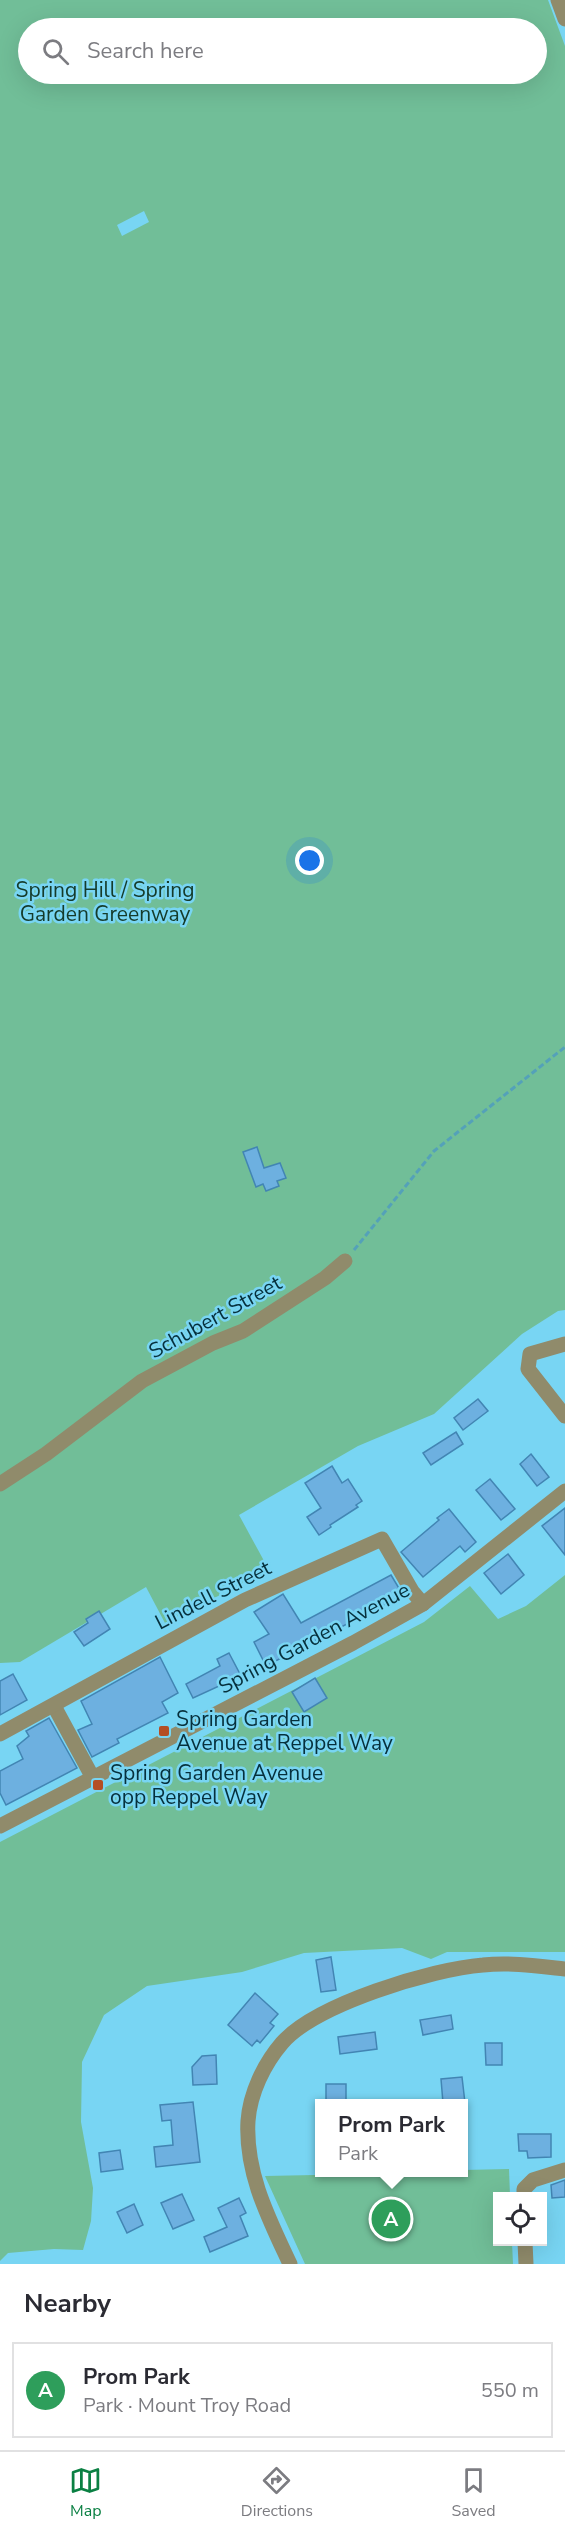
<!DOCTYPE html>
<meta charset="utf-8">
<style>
:root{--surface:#fff;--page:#f2f2f3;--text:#2b2b33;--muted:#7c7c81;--line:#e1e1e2;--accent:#0b8043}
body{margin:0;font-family:"Nunito Sans",sans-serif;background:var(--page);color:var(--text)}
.controls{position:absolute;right:18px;bottom:18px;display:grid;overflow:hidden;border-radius:0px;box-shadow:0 6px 24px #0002}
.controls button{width:54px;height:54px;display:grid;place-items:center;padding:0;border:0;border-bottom:2px solid var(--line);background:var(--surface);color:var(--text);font:30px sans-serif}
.you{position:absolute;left:310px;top:861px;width:21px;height:21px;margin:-15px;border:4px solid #fff;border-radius:50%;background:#1a73e8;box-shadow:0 0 0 9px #1a73e833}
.badge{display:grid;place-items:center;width:39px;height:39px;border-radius:50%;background:var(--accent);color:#fff;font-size:20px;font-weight:700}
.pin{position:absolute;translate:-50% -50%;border:3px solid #fff;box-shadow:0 2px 6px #0006}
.popup{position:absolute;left:315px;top:2099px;width:153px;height:78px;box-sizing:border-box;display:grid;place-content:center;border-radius:0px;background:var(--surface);filter:drop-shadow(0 2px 4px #0005);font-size:20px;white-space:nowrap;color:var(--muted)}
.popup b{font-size:22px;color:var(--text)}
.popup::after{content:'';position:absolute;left:50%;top:100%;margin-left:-12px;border:12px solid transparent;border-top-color:var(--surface)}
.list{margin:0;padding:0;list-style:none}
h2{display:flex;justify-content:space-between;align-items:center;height:78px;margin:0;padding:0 24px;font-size:26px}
h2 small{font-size:20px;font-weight:400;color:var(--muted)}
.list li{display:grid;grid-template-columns:39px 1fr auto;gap:18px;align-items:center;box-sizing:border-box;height:96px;margin:0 12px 12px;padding:0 12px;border:2px solid var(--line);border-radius:0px}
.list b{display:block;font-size:22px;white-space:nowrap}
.list p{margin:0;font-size:20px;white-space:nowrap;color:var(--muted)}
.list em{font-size:20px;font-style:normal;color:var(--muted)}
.icon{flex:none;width:33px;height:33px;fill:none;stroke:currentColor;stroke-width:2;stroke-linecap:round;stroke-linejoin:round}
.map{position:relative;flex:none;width:565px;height:2264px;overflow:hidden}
.search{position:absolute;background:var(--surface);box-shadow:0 6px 24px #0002;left:18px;right:18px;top:18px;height:66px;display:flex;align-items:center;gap:15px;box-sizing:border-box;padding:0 21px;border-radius:33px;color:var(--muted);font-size:22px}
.sheet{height:186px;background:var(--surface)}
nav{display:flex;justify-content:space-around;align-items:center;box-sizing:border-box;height:84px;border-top:2px solid var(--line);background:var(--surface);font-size:16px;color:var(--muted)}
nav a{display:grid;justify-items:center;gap:3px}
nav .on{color:var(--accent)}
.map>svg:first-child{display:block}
.green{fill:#71be98;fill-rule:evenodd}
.building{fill:#6db0e0;stroke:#4285b3;stroke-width:1.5}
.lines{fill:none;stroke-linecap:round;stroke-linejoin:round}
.path{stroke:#54a1b9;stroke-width:3;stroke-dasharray:6 3;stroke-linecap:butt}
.minor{stroke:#908b6b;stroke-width:15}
.poi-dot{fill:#b44e24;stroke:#78d5f3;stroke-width:2}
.labels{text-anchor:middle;stroke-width:5;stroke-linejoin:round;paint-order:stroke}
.park-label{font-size:21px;fill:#153b2a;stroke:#78d5f3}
.street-label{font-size:21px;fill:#06303c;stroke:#78d5f3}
.poi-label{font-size:21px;fill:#06303c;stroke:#78d5f3;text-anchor:start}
</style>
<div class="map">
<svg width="565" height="2264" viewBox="0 0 565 2264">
<rect width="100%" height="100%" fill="#78d5f3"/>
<!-- green -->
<g class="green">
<path d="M0 0H548L565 46V1310L558 1311 522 1334 434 1414 358 1446 239 1515 269 1570 165 1623 146 1587 20 1662 0 1663ZM28 28H536V74H28ZM144 211 149 222 122 236 117 225Z"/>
<path d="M565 1575V1952H447L431 1959 402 1948 304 1953 242 1972 147 1986 104 2015 82 2062 81 2122 93 2188 91 2221 83 2250 54 2249 8 2253 0 2261V1842L424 1622 470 1586 498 1619 526 1606Z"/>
<path d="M509 2169 510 2196H498V2242H512L513 2264H305L265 2176 463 2172V2170Z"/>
</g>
<!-- building -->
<g class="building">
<path d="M257 1147 264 1168 280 1163 286 1178 277 1181 279 1186 266 1191 263 1184 256 1187 243 1152Z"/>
<path d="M478 1399 488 1411 463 1430 454 1418Z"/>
<path d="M456 1432 463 1444 431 1465 423 1453Z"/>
<path d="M531 1454 549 1477 537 1486 520 1464Z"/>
<path d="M332 1466 342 1483 348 1479 362 1501 356 1505 358 1507 330 1525 331 1527 319 1535 307 1517 321 1508 305 1483Z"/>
<path d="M490 1479 515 1509 501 1520 476 1490Z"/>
<path d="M565 1508V1555L542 1526Z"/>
<path d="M449 1509 476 1542 465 1552 460 1546 423 1577 401 1552 439 1520 437 1518Z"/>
<path d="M508 1554 524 1575 501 1594 484 1573Z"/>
<path d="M391 1575 403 1595 266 1666 254 1642 269 1634 254 1612 283 1594 301 1623Z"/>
<path d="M99 1611 110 1629 84 1646 74 1632 88 1623 86 1619Z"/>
<path d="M229 1653 241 1676 193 1698 186 1684 220 1666 217 1659Z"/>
<path d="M160 1657 178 1693 162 1702 168 1713 117 1739 119 1743 92 1757 78 1730 92 1724 81 1701Z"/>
<path d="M13 1674 27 1700 0 1715V1681Z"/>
<path d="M315 1678 327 1698 304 1712 292 1692Z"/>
<path d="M49 1718 77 1768 6 1805 0 1793V1771L23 1759 17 1746 29 1736 26 1731Z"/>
<path d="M331 1957 336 1990 321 1992 316 1960Z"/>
<path d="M255 1993 278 2014 270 2023 274 2026 260 2043 257 2040 252 2046 228 2025Z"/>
<path d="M451 2015 453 2029 423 2035 420 2020Z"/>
<path d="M375 2032 377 2049 340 2054 338 2037Z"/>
<path d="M485 2043H502V2065H486Z"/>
<path d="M216 2055 217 2084 193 2085 192 2067 202 2056Z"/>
<path d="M462 2077 465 2103H443L441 2079Z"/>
<rect x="326" y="2084" width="20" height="19"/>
<path d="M193 2102 200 2162 156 2167 154 2147 173 2145 171 2120 162 2121 160 2105Z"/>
<path d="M518 2134H551V2157L528 2158 527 2151H519Z"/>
<path d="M120 2150 123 2169 101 2172 99 2153Z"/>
<path d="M565 2180V2197L552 2198 551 2185Z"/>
<path d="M182 2194 194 2220 173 2229 161 2203Z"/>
<path d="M239 2198 246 2213 240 2216 248 2236 210 2252 204 2237 227 2227 218 2208Z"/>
<path d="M134 2204 143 2225 127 2233 117 2212Z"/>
</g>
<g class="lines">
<!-- path -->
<path class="path" d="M354 1250 434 1151 565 1047"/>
<!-- minor -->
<g class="minor">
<path d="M558 0 565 19"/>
<path d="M565 1344 530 1354 528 1369 565 1416"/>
<path d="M0 1484 46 1454 142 1381 213 1343 243 1331 325 1278 345 1261"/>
<path d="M54 1706 93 1778"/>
<path d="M0 1734 245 1600 382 1539 412 1591 423 1604"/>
<path d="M0 1826 353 1643 423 1604 565 1491"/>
<path d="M524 2196V2189L533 2180 565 2170"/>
<path d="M525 2242 526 2264"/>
<path d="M290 2264C269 2219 245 2173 248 2121 250 2093 264 2064 282 2043 316 2004 432 1969 483 1965 510 1962 538 1966 565 1969"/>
</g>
</g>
<!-- markers -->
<g class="poi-dot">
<rect x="158" y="1725" width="12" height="12" rx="3"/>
<rect x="92" y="1779" width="12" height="12" rx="3"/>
</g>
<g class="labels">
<!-- park labels -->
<g class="park-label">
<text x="105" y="897">Spring Hill / Spring<tspan x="105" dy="24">Garden Greenway</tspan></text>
</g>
<!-- street labels -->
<g class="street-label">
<text transform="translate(215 1317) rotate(-29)" y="7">Schubert Street</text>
<text transform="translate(213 1595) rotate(-27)" y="7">Lindell Street</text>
<text transform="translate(314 1638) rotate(-28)" y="7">Spring Garden Avenue</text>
</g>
<!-- poi labels -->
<g class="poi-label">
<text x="176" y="1726">Spring Garden<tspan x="176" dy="24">Avenue at Reppel Way</tspan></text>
<text x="110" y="1780">Spring Garden Avenue<tspan x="110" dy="24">opp Reppel Way</tspan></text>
</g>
</g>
</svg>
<div class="controls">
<button><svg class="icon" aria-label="locate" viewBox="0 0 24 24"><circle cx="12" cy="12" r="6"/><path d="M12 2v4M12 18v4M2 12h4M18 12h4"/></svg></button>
</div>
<div class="you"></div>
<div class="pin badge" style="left:391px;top:2219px;background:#2e9e5b">A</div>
<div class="popup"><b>Prom Park</b>Park</div>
<div class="search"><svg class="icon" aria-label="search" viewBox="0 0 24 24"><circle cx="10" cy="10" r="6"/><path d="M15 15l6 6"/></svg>Search here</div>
</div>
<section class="sheet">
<h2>Nearby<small></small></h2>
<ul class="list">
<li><span class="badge" style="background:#2e9e5b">A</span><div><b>Prom Park</b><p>Park · Mount Troy Road</p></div><em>550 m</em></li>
</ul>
</section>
<nav>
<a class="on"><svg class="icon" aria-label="map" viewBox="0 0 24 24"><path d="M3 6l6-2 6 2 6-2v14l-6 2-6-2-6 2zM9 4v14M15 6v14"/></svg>Map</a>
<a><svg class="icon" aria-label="directions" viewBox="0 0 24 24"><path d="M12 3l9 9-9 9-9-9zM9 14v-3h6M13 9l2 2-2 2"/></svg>Directions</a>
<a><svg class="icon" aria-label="saved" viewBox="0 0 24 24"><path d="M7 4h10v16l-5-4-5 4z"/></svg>Saved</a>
</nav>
